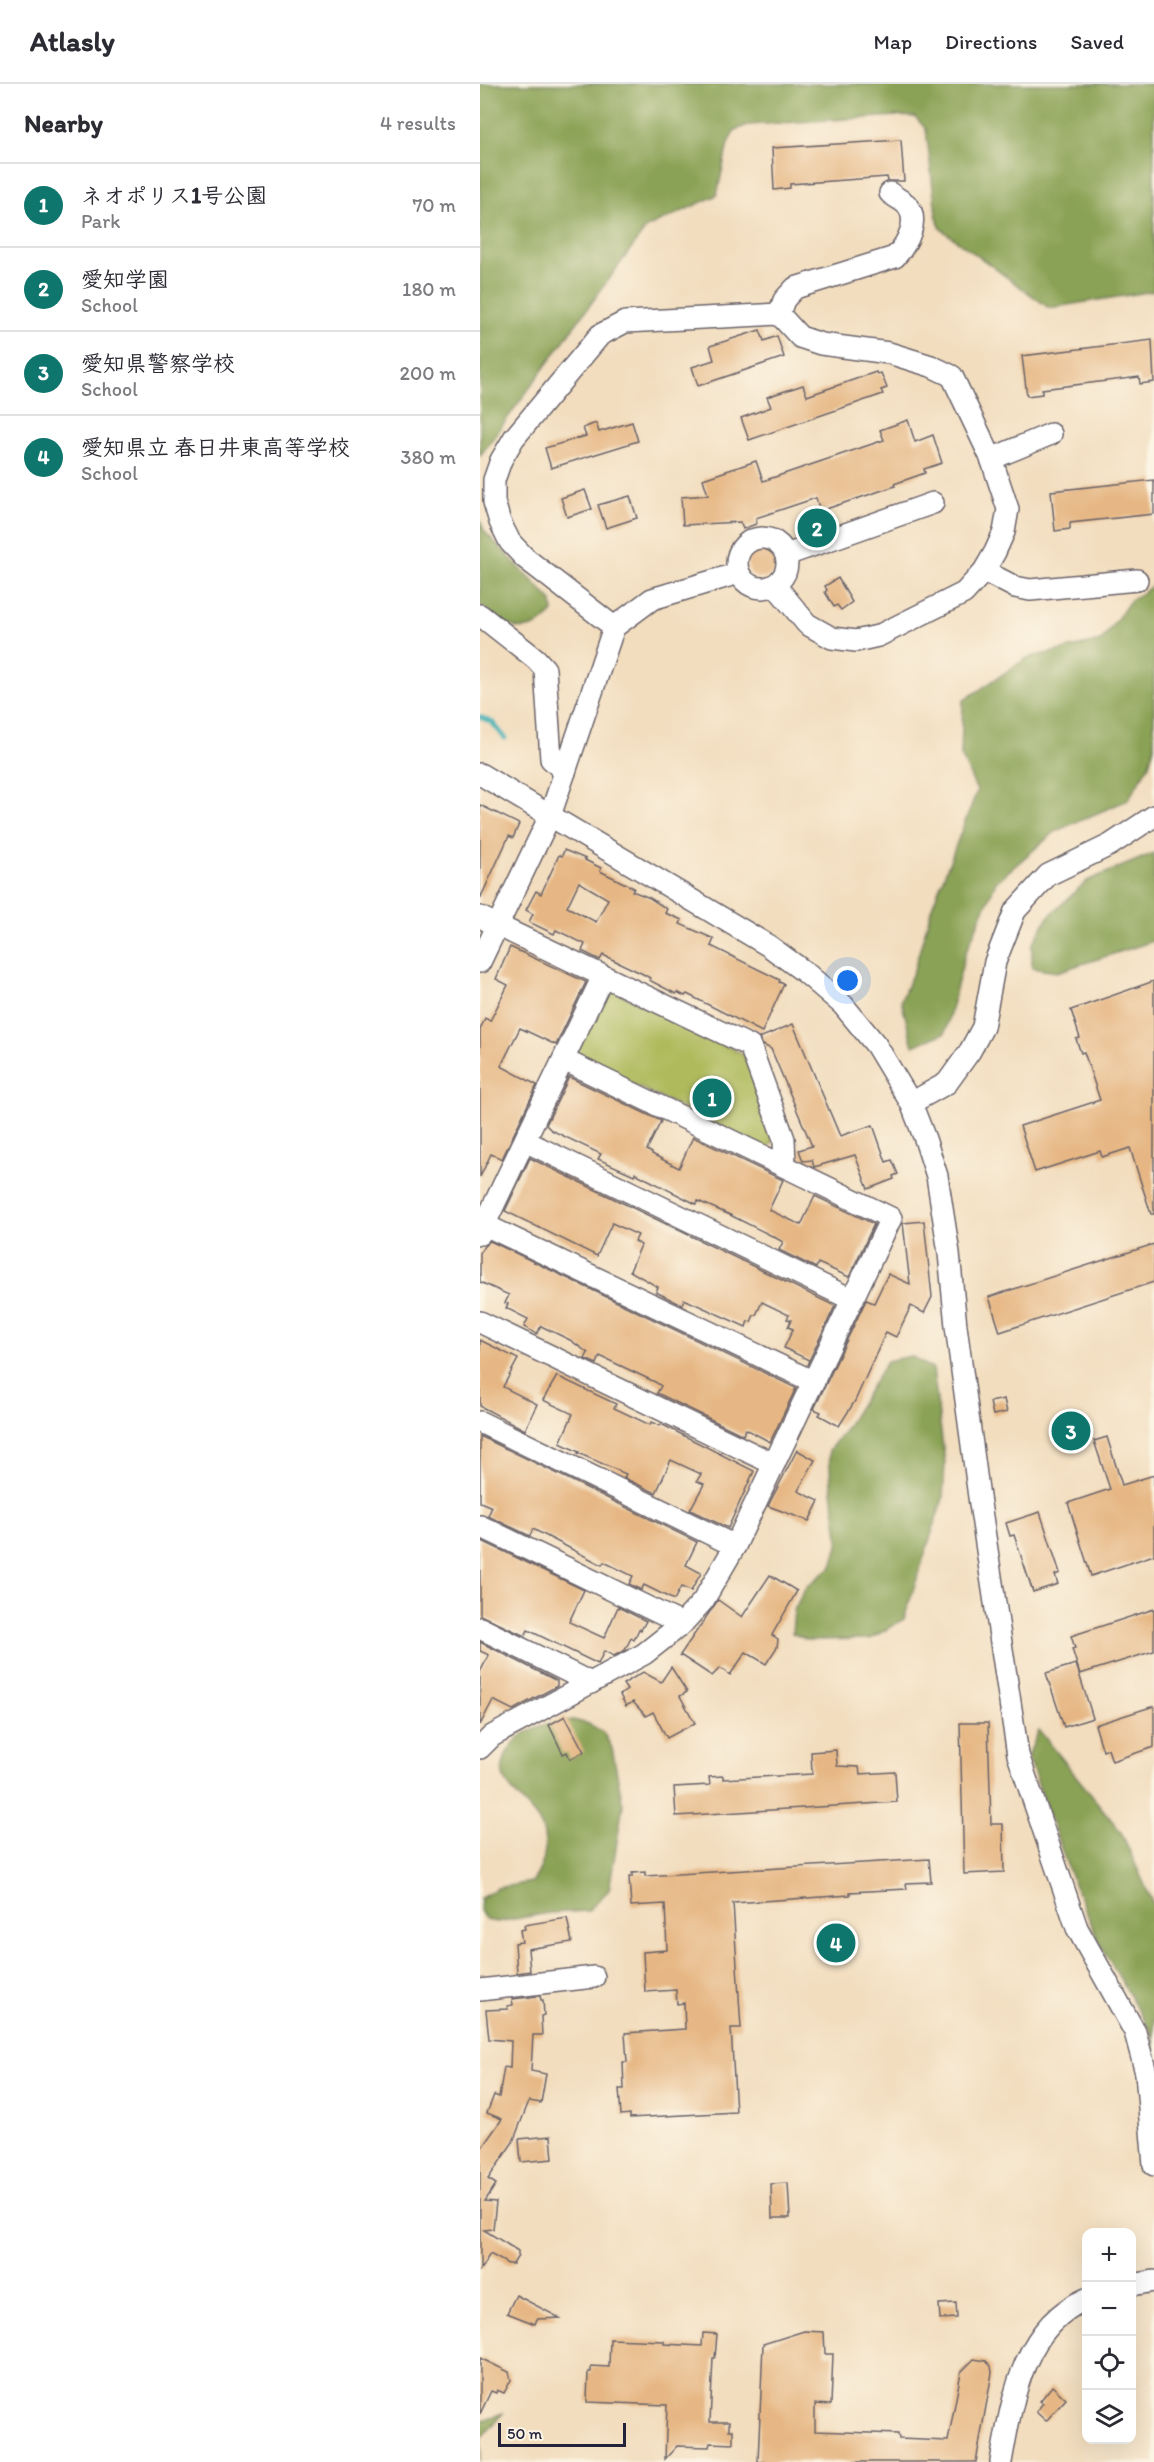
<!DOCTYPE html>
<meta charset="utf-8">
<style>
:root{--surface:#fff;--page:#f2f2f3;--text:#2b2b33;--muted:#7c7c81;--line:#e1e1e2;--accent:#0f766e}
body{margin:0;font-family:Itim,"Klee One",sans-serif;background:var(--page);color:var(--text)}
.controls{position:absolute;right:18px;bottom:18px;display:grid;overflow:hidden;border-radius:12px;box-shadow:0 6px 24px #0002}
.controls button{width:54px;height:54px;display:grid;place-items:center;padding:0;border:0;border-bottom:2px solid var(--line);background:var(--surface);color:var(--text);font:30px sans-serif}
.scale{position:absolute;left:18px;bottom:15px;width:128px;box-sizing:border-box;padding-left:6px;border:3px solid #22223b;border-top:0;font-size:16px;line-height:21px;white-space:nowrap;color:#22223b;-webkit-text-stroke:4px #fcf5e5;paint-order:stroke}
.you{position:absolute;left:368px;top:897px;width:21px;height:21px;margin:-15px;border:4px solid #fff;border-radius:50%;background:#1a73e8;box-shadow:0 0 0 9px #1a73e833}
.badge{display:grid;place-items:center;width:39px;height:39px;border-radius:50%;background:var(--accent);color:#fff;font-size:20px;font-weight:700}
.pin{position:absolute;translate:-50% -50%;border:3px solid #fff;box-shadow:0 2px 6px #0006}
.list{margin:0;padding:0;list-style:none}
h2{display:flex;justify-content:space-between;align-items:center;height:78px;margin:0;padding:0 24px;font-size:26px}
h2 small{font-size:20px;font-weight:400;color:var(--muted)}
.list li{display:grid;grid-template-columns:39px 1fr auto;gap:18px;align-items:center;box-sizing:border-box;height:84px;padding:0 24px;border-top:2px solid var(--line)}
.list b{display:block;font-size:22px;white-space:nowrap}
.list p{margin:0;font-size:20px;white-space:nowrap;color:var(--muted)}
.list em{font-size:20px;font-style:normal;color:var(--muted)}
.icon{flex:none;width:33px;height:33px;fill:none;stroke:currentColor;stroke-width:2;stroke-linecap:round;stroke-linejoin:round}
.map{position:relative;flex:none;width:674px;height:2378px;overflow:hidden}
header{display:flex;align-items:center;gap:36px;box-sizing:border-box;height:84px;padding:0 30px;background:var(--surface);border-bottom:2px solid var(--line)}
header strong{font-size:28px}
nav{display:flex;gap:33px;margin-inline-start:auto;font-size:21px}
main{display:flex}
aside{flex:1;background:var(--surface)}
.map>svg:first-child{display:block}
.green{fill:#aeba5c;stroke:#686e4c;stroke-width:1.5}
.forest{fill:#8aa254;stroke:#566248;stroke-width:1.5}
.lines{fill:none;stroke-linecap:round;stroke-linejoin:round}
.stream{stroke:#3fb0b6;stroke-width:5}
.building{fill:#e6b784;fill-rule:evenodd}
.minor-casing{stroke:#6b6369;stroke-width:24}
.minor{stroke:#fff;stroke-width:21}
</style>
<header>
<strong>Atlasly</strong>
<nav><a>Map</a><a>Directions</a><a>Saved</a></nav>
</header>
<main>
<aside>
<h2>Nearby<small>4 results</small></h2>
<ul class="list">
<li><span class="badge">1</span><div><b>ネオポリス1号公園</b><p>Park</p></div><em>70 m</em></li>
<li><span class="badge">2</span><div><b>愛知学園</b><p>School</p></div><em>180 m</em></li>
<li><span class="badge">3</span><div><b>愛知県警察学校</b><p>School</p></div><em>200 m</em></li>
<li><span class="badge">4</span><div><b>愛知県立 春日井東高等学校</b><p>School</p></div><em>380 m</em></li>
</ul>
</aside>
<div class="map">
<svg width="674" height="2378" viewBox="0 0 674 2378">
<rect width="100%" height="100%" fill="#fcf5e5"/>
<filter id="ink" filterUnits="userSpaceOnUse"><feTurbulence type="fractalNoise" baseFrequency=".0167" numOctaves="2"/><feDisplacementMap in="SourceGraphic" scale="12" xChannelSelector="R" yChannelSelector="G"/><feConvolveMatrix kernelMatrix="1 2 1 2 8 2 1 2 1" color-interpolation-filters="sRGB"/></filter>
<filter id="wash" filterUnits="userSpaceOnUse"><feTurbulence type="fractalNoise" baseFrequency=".008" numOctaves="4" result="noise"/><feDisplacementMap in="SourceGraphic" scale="24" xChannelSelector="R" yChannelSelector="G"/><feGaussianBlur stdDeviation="1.35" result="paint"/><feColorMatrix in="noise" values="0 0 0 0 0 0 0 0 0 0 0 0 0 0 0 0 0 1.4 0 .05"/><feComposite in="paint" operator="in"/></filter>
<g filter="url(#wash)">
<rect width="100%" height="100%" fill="#f2ddbe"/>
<!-- green -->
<path class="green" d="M132 906 261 969 267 975 297 1053 287 1065 100 975 97 967 123 909Z"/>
<!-- forest -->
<g class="forest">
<path d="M0 0H674V207L569 224 461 145 456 130 446 45 435 33 417 32 268 41 255 46 248 59 237 111 166 144 0 372Z"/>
<path d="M0 436 5 448 72 517 73 528C45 558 27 542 0 521Z"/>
<path d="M674 501V663L669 681 648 716 576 747 516 798 485 870 465 949 433 962 421 916 434 886 452 823 497 707 481 671 483 617 547 574 621 557 650 517Z"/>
<path d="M674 769V857L577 888 552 884V861L568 833 607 797Z"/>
<path d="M431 1272 453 1285 465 1379 463 1414 424 1535 390 1555 327 1556 312 1549 314 1526 326 1503 352 1482 359 1458 351 1400 349 1366 364 1347 407 1277Z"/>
<path d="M93 1636 109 1640 123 1648 132 1664 143 1721 129 1806 108 1827 69 1829 17 1838 6 1836 0 1827 1 1815 17 1804 52 1798C60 1788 64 1778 65 1765 66 1732 46 1726 30 1703 28 1700 24 1695 23 1691 21 1684 24 1676 27 1669 40 1644 67 1638 93 1636Z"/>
<path d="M559 1646 641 1748 674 1822V1970L672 1950 620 1860 592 1795 548 1672Z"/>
<path d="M23 2329 2 2354 0 2378V2337Z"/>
</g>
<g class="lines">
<!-- stream -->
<path class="stream" d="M0 633 12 638 25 654"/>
</g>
<g id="blocks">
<!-- building -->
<g class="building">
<path d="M421 56 424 97H408L407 93 310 100V104L294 106 292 64Z"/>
<path d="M280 246 284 257 297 252 304 273 218 302 212 283 234 276 230 262Z"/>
<path d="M672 256 674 298 660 300 659 293 562 305V310L547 312 542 272Z"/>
<path d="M396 288 397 290 401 289 407 304 401 306 403 310 269 356 261 334 291 323 287 313 323 301 327 312Z"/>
<path d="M428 336 435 358 453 351 462 379 444 385 445 389 414 400 415 402 340 427 336 414 276 434V440L263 445 260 438 203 441 201 413 228 411 223 395 276 377 283 397 404 356 400 346Z"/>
<path d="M152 338 158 357 71 384 65 364 106 352 103 344 116 339 119 348Z"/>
<path d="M674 396V430L590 439V445L575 447 571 407Z"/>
<path d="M105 406 112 425 87 433 81 414Z"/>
<path d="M150 412 157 434 126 444 118 421Z"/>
<path d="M276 464H285L292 467 298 481 294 488 285 494H278L271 490 267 479 270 470Z"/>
<path d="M358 494 372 518 361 526 357 521 354 523 345 508 347 506 345 502Z"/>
<path d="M0 721 39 740 33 754 29 752 0 815Z"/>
<path d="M84 766 106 775 105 776 121 784 120 787 154 804 152 807 170 814 187 825 185 829 202 836 200 840 234 855 231 862 300 896 299 898 304 900 282 948 207 910 205 912 197 908 196 910 169 896 170 894 163 890 123 871 120 876 102 867 105 860 76 846 74 850 49 838 53 830 46 826 56 807 61 810 79 771 82 772ZM99 798 128 815 116 838 87 823Z"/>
<path d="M30 863 106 898 76 961 40 944 21 982 57 1001 22 1075 11 1070 0 1093V946L5 934 10 937 28 901 16 895Z"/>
<path d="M674 897V1130H671L650 1064 622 1073 620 1067 555 1088 540 1042 620 1016 604 968 601 969 596 955 600 954 591 926Z"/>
<path d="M313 940 360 1052 393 1041 406 1078 412 1076 418 1090 413 1092 414 1095 388 1105 375 1071 334 1083 332 1076 323 1077 319 1066 332 1062 291 965 283 961 279 954Z"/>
<path d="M89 993 181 1037 167 1066 172 1069V1070L199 1084 213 1053 303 1096 289 1126 321 1141 335 1112 394 1140 369 1193 338 1179 336 1184 299 1166 303 1158 294 1153 250 1131 218 1117 216 1120 155 1089 154 1091 118 1075 121 1070 71 1046 66 1041Z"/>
<path d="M50 1074 355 1222 327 1281 329 1276 304 1264 313 1245 308 1243 311 1236 307 1235 309 1231 282 1218 276 1231H274L271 1238 268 1237 266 1243 204 1215 202 1221 176 1208 178 1203 150 1187 161 1161 155 1157 158 1151 132 1139 117 1172 25 1127Z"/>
<path d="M444 1137 452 1213 444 1229 431 1222 416 1253 406 1248 375 1317 359 1342 339 1331 341 1328 334 1325 386 1216 394 1219 408 1190 430 1200 423 1139Z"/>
<path d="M10 1157 316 1304 290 1358 266 1345 263 1351 177 1309 181 1302 175 1298 120 1272 117 1280 105 1275 108 1269 90 1256 61 1242 57 1250 44 1243 48 1235 26 1224 28 1220 25 1219 29 1211 0 1198V1169L4 1162Z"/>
<path d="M674 1160V1198L520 1248 509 1213Z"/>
<path d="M0 1256 38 1275 23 1303 57 1320 45 1346 0 1322Z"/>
<path d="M77 1292 136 1320 134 1324 170 1341 171 1338 180 1342 181 1340 274 1387 248 1444 210 1426 224 1400 217 1397 221 1390 191 1376 176 1409 144 1394 146 1390 98 1369 99 1368 80 1359 93 1330 63 1316Z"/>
<path d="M524 1315 527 1328 513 1331 510 1318Z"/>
<path d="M0 1352 217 1458 206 1481 221 1489 211 1507 201 1503 194 1516 164 1501 161 1506 149 1500 153 1492 124 1478 122 1481 53 1445 50 1452 8 1432 12 1423 0 1418Z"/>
<path d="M627 1353 642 1401 674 1391V1471L611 1492 588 1419 630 1405 614 1357Z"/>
<path d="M317 1366 335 1376 318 1407 339 1417 329 1437 288 1422Z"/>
<path d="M560 1428 580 1489 575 1491 578 1500 553 1508 534 1451 530 1452 526 1439Z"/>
<path d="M0 1456 104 1506 89 1538 124 1554 138 1523 166 1537 161 1546 159 1545 154 1556 151 1554 145 1566 134 1572 124 1567 118 1580 48 1546 45 1552 0 1531Z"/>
<path d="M290 1491 317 1507 292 1551 298 1555 297 1563 286 1580 266 1568 250 1591 240 1584 232 1592 200 1571 238 1516 262 1533Z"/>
<path d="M674 1525V1567L600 1590 592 1565 595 1564 591 1552Z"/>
<path d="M0 1558 77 1597V1602L33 1626 13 1616 0 1641V1588L9 1571 0 1567Z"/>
<path d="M596 1580 613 1634 584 1643 566 1589Z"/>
<path d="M191 1583 207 1608 200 1612 215 1639 187 1654 173 1628 166 1632 153 1618 146 1622 140 1611 147 1606 143 1600 163 1588 181 1598Z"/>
<path d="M674 1622V1663L632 1677 628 1665 623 1667 615 1641Z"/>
<path d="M85 1632 104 1668 90 1675 87 1668 83 1670 69 1641Z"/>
<path d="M480 1639H508L511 1740H523L524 1788 484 1790Z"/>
<path d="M356 1666 357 1682 379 1683 380 1690 415 1688 417 1718 196 1732 194 1703 230 1701 229 1693 243 1692V1695L332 1690 331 1668Z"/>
<path d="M449 1775 451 1798 426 1799 427 1805 370 1808V1811L253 1819 261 1944H251L256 2028 150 2034V2030L141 2031 139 2005H144L143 1978H147L145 1949 205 1945 204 1919 197 1920 196 1906 165 1908 163 1868 187 1866 185 1820 151 1822 149 1793H152V1789L165 1788V1792Z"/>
<path d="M87 1834 92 1858 48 1865 50 1887 37 1889 35 1859 42 1858 40 1846 45 1845 44 1841Z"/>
<path d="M60 1912 61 1916H63L64 1931 61 1932 62 1951H53L51 1987 66 1990 61 2019 49 2017 33 2058 8 2095 16 2100 5 2117 16 2118 13 2145 4 2146 38 2167V2172L33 2180H28L10 2170 0 2186V2066L22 2035 7 2029 14 2011 19 2013 24 1983 30 1984 31 1957 9 1955 6 1926 28 1925 27 1922 33 1921 32 1915Z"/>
<path d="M71 2052 73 2075 41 2078 39 2055Z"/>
<path d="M308 2099 310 2134H292L291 2100Z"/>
<path d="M36 2211 80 2234 57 2235 55 2240 27 2229Z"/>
<path d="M476 2219 477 2234 460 2235 459 2220Z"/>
<path d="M324 2247 344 2248 345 2270H353L351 2321 335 2320V2347L418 2350 419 2355 468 2357 481 2288 494 2275 506 2277 511 2282 512 2289 496 2378H278L283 2260Z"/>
<path d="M223 2249 237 2250 235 2274H233L230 2338H249V2346H253V2360L230 2359 229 2363 197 2362 185 2375 187 2321 107 2318 108 2288H111V2282L129 2283 130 2255 184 2257V2260L222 2262Z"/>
<path d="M0 2274 29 2288 31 2296 24 2309 17 2306 16 2309 11 2307 0 2330Z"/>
<path d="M572 2302 586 2315 566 2337 556 2328 563 2319 560 2317Z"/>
</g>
</g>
</g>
<g filter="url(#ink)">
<use href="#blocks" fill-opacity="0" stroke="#6b6369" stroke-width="1.5"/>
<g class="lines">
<defs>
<g id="minor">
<path d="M511 375 571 350"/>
<circle cx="282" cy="479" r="25"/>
<path d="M306 471 453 419"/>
<path d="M504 487 535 503 550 506 657 496"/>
<path d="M295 501 327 540 352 554 376 557 398 552 484 509 504 487 515 468 524 448 528 425 511 374 472 292 451 282 409 269 341 260 320 253 299 230 304 216 315 204 415 173C427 160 441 135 426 120 421 116 415 113 410 109"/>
<path d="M0 531 56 575 65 585 71 675 85 688"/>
<path d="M134 543 45 474 30 458 20 438 14 418V396L21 376 34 354 120 251 145 238 299 230"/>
<path d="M0 690 289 862 326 889 363 921 396 961 431 1019 445 1055 457 1092 469 1169 476 1242 499 1413 538 1671 597 1844 655 1948 666 1989 674 2081"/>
<path d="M0 833 270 962 304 1055 305 1082"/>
<path d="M0 878 70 732 134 543 172 515 259 489"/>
<path d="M431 1019 467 999 490 967 503 943 515 878 535 827 568 791 630 761 674 732"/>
<path d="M45 1057 373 1216"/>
<path d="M5 1141 334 1298"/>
<path d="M0 1150 123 892"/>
<path d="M0 1238 294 1380"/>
<path d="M0 1338 255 1462"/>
<path d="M0 1442 202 1540"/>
<path d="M0 1544 111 1599"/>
<path d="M0 1664 12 1652 164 1570 202 1540 223 1517 255 1462 411 1134 84 976"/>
<path d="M0 1906 114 1893"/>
<path d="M652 2201 674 2197"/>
<path d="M521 2378C532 2317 542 2243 606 2215"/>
</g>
</defs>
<!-- minor casing -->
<use href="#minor" class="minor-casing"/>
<!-- minor -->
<use href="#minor" class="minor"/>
</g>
</g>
</svg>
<div class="controls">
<button>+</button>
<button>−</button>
<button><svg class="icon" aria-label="locate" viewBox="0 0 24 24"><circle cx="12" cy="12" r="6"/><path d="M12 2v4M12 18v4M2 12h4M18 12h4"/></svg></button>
<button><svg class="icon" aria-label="layers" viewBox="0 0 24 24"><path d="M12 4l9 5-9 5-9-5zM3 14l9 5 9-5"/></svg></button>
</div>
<div class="scale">50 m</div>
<div class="you"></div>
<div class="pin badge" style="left:232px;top:1014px">1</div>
<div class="pin badge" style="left:337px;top:444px">2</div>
<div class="pin badge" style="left:591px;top:1347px">3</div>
<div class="pin badge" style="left:356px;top:1859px">4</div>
</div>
</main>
